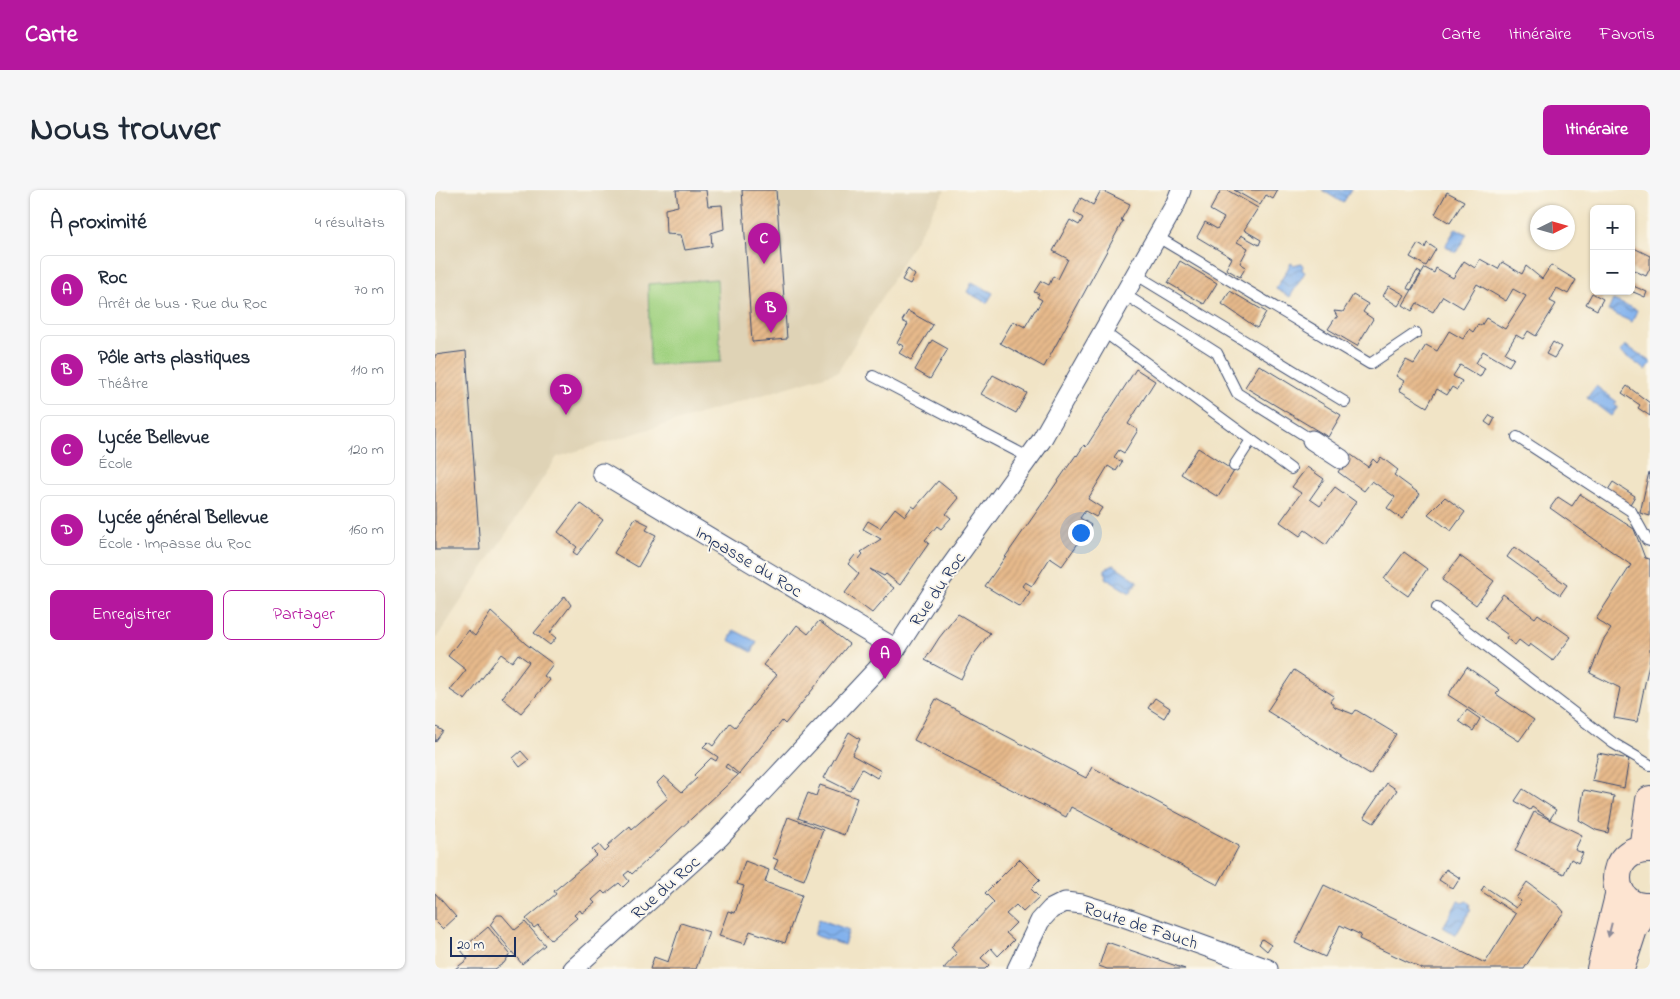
<!DOCTYPE html>
<html lang="fr">
<meta charset="utf-8">
<style>
:root{--surface:#fff;--page:#f6f6f7;--text:#1f2937;--muted:#747a83;--line:#e0e1e3;--accent:#b5179e}
body{margin:0;font-family:"Indie Flower",sans-serif;background:var(--page);color:var(--text)}
.controls{position:absolute;right:15px;top:15px;display:grid;overflow:hidden;border-radius:8px;box-shadow:0 1px 4px #0004}
.controls button{width:45px;height:45px;display:grid;place-items:center;padding:0;border:0;border-bottom:1px solid var(--line);background:var(--surface);color:var(--text);font:25px sans-serif}
.compass{position:absolute;left:1095px;top:15px;width:45px;height:45px;border-radius:50%;background:var(--surface);box-shadow:0 1px 4px #0004;rotate:85deg}
.scale{position:absolute;left:15px;bottom:12px;width:66px;box-sizing:border-box;padding-left:5px;border:2px solid #1b2f5e;border-top:0;font-size:14px;line-height:18px;white-space:nowrap;color:#1b2f5e;-webkit-text-stroke:4px #fbf7ec;paint-order:stroke}
.you{position:absolute;left:645px;top:342px;width:18px;height:18px;margin:-12px;border:4px solid #fff;border-radius:50%;background:#1a73e8;box-shadow:0 0 0 8px #1a73e833}
.badge{display:grid;place-items:center;width:32px;height:32px;border-radius:50%;background:var(--accent);color:#fff;font-size:16px;font-weight:700}
.pin{position:absolute;translate:-50% -41px;filter:drop-shadow(0 1px 2px #0008)}
.pin::after{content:'';position:absolute;top:26px;width:18px;height:15px;background:inherit;clip-path:polygon(0 0,100% 0,50% 100%)}
.list{margin:0;padding:0;list-style:none}
h2{display:flex;justify-content:space-between;align-items:center;height:65px;margin:0;padding:0 20px;font-size:21px}
h2 small{font-size:16px;font-weight:400;color:var(--muted)}
.list li{display:grid;grid-template-columns:32px 1fr auto;gap:15px;align-items:center;box-sizing:border-box;height:70px;margin:0 10px 10px;padding:0 10px;border:1px solid var(--line);border-radius:8px}
.list b{display:block;font-size:19px;white-space:nowrap}
.list p{margin:0;font-size:16px;white-space:nowrap;color:var(--muted)}
.list em{font-size:16px;font-style:normal;color:var(--muted)}
.actions{display:flex;gap:10px;padding:15px 20px}
.actions a{flex:1;padding:11px 0;border:1px solid var(--accent);border-radius:8px;text-align:center;font-size:18px;color:var(--accent)}
.actions .main{background:var(--accent);color:#fff}
.map{position:relative;flex:none;width:1215px;height:779px;overflow:hidden;border-radius:8px}
header{display:flex;align-items:center;gap:30px;box-sizing:border-box;height:70px;padding:0 25px;background:var(--accent);color:#fff}
header strong{font-size:24px}
nav{display:flex;gap:28px;margin-inline-start:auto;font-size:18px}
.intro{display:flex;align-items:center;justify-content:space-between;box-sizing:border-box;height:120px;padding:0 30px}
h1{margin:0;font-size:35px}
.button{padding:12px 22px;border-radius:8px;background:var(--accent);color:#fff;font-size:18px;font-weight:700}
main{display:flex;gap:30px;padding:0 30px}
aside{flex:1;background:var(--surface);border-radius:8px;box-shadow:0 1px 4px #0004}
.map>svg:first-child{display:block}
.built{fill:#dfd3b6}
.park{fill:#a1d281;stroke:#5e8070}
.water{fill:url(#water-waves);stroke:#4f70a6}
.building{fill:url(#building-hatch)}
.lines{fill:none;stroke-linecap:round;stroke-linejoin:round}
.lane-casing{stroke:#3b4a6e;stroke-width:12}
.street-casing{stroke:#3b4a6e;stroke-width:21}
.secondary-casing{stroke:#3b4a6e;stroke-width:30}
.lane{stroke:#fff;stroke-width:10}
.street{stroke:#fff;stroke-width:19}
.secondary{stroke:#fde4d1;stroke-width:28}
.oneway{fill:#8c8a98}
.labels{text-anchor:middle;stroke-width:4;stroke-linejoin:round;paint-order:stroke}
.street-label{font-size:18px;fill:#1b2f5e;stroke:#fbf7ec}
</style>
<header>
<strong>Carte</strong>
<nav><a>Carte</a><a>Itinéraire</a><a>Favoris</a></nav>
</header>
<div class="intro"><h1>Nous trouver</h1><a class="button">Itinéraire</a></div>
<main>
<aside>
<h2>À proximité<small>4 résultats</small></h2>
<ul class="list">
<li><span class="badge">A</span><div><b>Roc</b><p>Arrêt de bus · Rue du Roc</p></div><em>70 m</em></li>
<li><span class="badge">B</span><div><b>Pôle arts plastiques</b><p>Théâtre</p></div><em>110 m</em></li>
<li><span class="badge">C</span><div><b>Lycée Bellevue</b><p>École</p></div><em>120 m</em></li>
<li><span class="badge">D</span><div><b>Lycée général Bellevue</b><p>École · Impasse du Roc</p></div><em>160 m</em></li>
</ul>
<div class="actions"><a class="main">Enregistrer</a><a>Partager</a></div>
</aside>
<div class="map">
<svg width="1215" height="779" viewBox="0 0 1215 779">
<defs>
<pattern id="water-waves" width="16" height="10" patternUnits="userSpaceOnUse" patternTransform="scale(1.25)"><rect width="16" height="10" fill="#83b2ed"/><path d="M0 5q4-4 8 0t8 0" fill="none" stroke="#6a91c3"/></pattern>
<pattern id="building-hatch" width="6" height="6" patternUnits="userSpaceOnUse" patternTransform="scale(1.25)"><rect width="6" height="6" fill="#e6b98b"/><path d="M-1 1l2-2M0 6l6-6M5 7l2-2" fill="none" stroke="#c59f7a"/></pattern>
</defs>
<rect width="100%" height="100%" fill="#fbf7ec"/>
<filter id="ink" filterUnits="userSpaceOnUse"><feTurbulence type="fractalNoise" baseFrequency=".02" numOctaves="2"/><feDisplacementMap in="SourceGraphic" scale="10" xChannelSelector="R" yChannelSelector="G"/><feConvolveMatrix kernelMatrix="1 2 1 2 8 2 1 2 1" color-interpolation-filters="sRGB"/></filter>
<filter id="wash" filterUnits="userSpaceOnUse"><feTurbulence type="fractalNoise" baseFrequency=".0096" numOctaves="4" result="noise"/><feDisplacementMap in="SourceGraphic" scale="20" xChannelSelector="R" yChannelSelector="G"/><feGaussianBlur stdDeviation="1.12" result="paint"/><feColorMatrix in="noise" values="0 0 0 0 0 0 0 0 0 0 0 0 0 0 0 0 0 1.4 0 .05"/><feComposite in="paint" operator="in"/></filter>
<g filter="url(#wash)">
<rect width="100%" height="100%" fill="#f1e4c6"/>
<!-- built -->
<path class="built" d="M0 0H510L403 182 122 267 0 450Z"/>
<!-- park -->
<path class="park" d="M282 89 286 172 215 175 213 94Z"/>
<!-- water -->
<g class="water">
<path d="M887 0H916L908 13Z"/>
<path d="M1021 38 1032 44 1021 63 1010 56Z"/>
<path d="M856 73 859 75 866 73 868 76 867 80 870 82 855 107 841 99Z"/>
<path d="M537 92 558 103 552 113 532 102Z"/>
<path d="M1178 110 1202 120 1197 132 1173 121Z"/>
<path d="M1190 155 1215 171V174L1211 180 1185 162Z"/>
<path d="M1161 196 1182 212 1179 215 1183 217 1176 226 1152 208Z"/>
<path d="M679 375 703 391 695 403 670 388 672 385 670 383V379Z"/>
<path d="M299 440 322 452 317 462 294 450Z"/>
<path d="M1023 711 1027 713 1032 711 1035 714 1034 717 1036 719 1021 745 1008 737Z"/>
<path d="M384 729 414 740 409 755 379 745Z"/>
</g>
<g id="blocks">
<!-- building -->
<g class="building">
<path d="M241 0H271L273 16 287 15 289 39 276 43 277 56 250 60 246 45 231 44 230 19 243 16Z"/>
<path d="M307 0H341L352 149 317 152Z"/>
<path d="M666 0 695 14 686 30 688 31 609 177 565 153 578 131 590 137 600 120H601L607 110 602 107 604 104 599 102 606 91 614 95 618 86 623 89 633 69 618 61 635 30 644 35 648 28 639 22 646 8 658 15Z"/>
<path d="M786 0H792L823 18 809 40 826 50 824 55 806 45 802 52 813 58 805 73 811 77 805 87 791 79 797 68 762 47 770 32 782 39 789 28 775 20Z"/>
<path d="M799 0H843L838 9 831 5 825 15Z"/>
<path d="M1012 2 1029 11 1015 33 1000 24Z"/>
<path d="M992 53 1001 59 991 76 975 67 983 54 990 58Z"/>
<path d="M1199 58 1215 66V78L1211 86 1196 79V64Z"/>
<path d="M1045 69 1063 79 1067 72 1087 84 1091 76 1107 89 1116 75 1141 90 1133 104 1122 98 1115 111 1121 114 1101 146 1093 141 1088 149 1081 145 1070 163 1079 168 1074 176 1048 161 1041 173 1050 178 1045 187 1025 175 1018 186 1027 191 1022 200 1017 197 1012 205 1002 199 992 217 964 200 969 191 961 186 971 170 979 174 991 155 1002 161 1014 141 1028 149 1034 139 1038 142 1043 134 1046 136 1051 128 1070 139 1091 106 1078 99 1071 111 1042 94 1028 118 1008 106 998 122 982 113 977 121 968 115 990 78 999 83 1001 78 1018 88 1029 71 1040 78Z"/>
<path d="M745 71 782 93 769 114 733 93Z"/>
<path d="M473 79 480 85 475 94 467 90Z"/>
<path d="M982 81 986 83 976 100 972 98Z"/>
<path d="M1196 95 1212 102 1210 107 1196 101Z"/>
<path d="M954 96 970 105 963 116 948 106Z"/>
<path d="M795 101 831 122 822 138 787 114Z"/>
<path d="M1157 103 1168 109 1162 120 1151 114Z"/>
<path d="M918 105 933 114 928 122 938 129 922 156 893 139 901 127 903 128 899 121 908 122Z"/>
<path d="M473 121 498 135 476 170 464 163 469 156 462 153 473 134 467 131Z"/>
<path d="M497 150 513 159 495 189 480 180Z"/>
<path d="M1118 152 1126 157 1119 168 1111 164Z"/>
<path d="M31 161 45 360H0V165Z"/>
<path d="M824 175 906 225 893 247 810 197Z"/>
<path d="M701 179 720 191 693 234 703 240 689 263 684 260 679 267 687 272 681 281 673 276 653 309 667 318 661 327 650 321 645 328 656 335 627 376 615 368 597 396 590 392 587 396 595 402 585 417 550 396 641 265 642 266 649 255 651 257Z"/>
<path d="M558 185 592 203 581 223 546 204Z"/>
<path d="M1192 196 1215 213V226L1203 218 1205 215 1187 203Z"/>
<path d="M1055 225 1060 228 1056 236 1050 232Z"/>
<path d="M763 258 799 281 783 307 746 284Z"/>
<path d="M915 264 933 277 938 269 942 273 946 267 963 280 959 285 985 304 967 329 952 318 960 307 937 291 929 301 903 282Z"/>
<path d="M872 277 889 289 875 309 885 316 900 297 921 312 891 355 870 340 865 346 845 332 866 303 857 297Z"/>
<path d="M1214 282H1215V326L1205 323Z"/>
<path d="M503 291 524 308 511 324 516 328 506 339 502 336 490 350 494 353 465 395 451 384 449 386 435 379 459 398 437 423 410 403 424 384 413 374 420 365 424 369 428 364 426 362 446 349 428 339 433 331 445 338 460 318 470 326 477 316 480 318Z"/>
<path d="M1178 292 1200 306 1194 316 1171 303Z"/>
<path d="M1145 304 1199 339 1210 368 1215 369V469L1202 532 1179 528 1185 498 1155 483 1168 451 1176 439 1161 429 1196 375 1115 318 1123 307 1137 316Z"/>
<path d="M1010 307 1030 322 1016 341 993 324Z"/>
<path d="M145 313 168 330 142 365 138 362 142 357 123 342Z"/>
<path d="M200 328 214 335 211 340 221 345 203 377 179 363Z"/>
<path d="M1079 357 1132 395 1125 405 1072 367Z"/>
<path d="M969 362 992 379 973 406 949 389Z"/>
<path d="M1025 366 1059 391 1041 415 1007 390Z"/>
<path d="M1068 404 1100 428 1103 424 1136 447 1118 471 1095 454 1093 457 1084 450 1080 455 1071 448 1073 445 1050 428Z"/>
<path d="M130 406 136 415 115 443 121 448 115 455 99 443Z"/>
<path d="M56 422 91 454 118 474 109 486 115 490 86 523 67 508 94 472 83 464 77 472 66 464 30 510 15 500 31 480 13 466 33 440 40 446Z"/>
<path d="M523 424 555 443 537 467 526 489 490 470 504 448Z"/>
<path d="M384 431 414 454 350 534 347 531 304 584 292 574 290 577 303 585 197 684 194 681 189 685 194 691 188 697 184 693 170 704 167 701 157 710 160 713 147 723 145 720 139 725 142 728 116 750 103 735 99 738 91 729 121 704 119 701 162 665 157 660 164 655 170 662 174 658 172 656 195 636 197 639 233 608 222 593 229 586 247 602 262 588 259 585 276 568 281 571 283 567 268 557 273 552 278 556 295 533 300 537 342 485 328 475 354 443 355 444 362 435 373 444Z"/>
<path d="M1032 477 1065 500 1061 504 1099 530 1084 551 1013 505Z"/>
<path d="M859 480 899 506 895 511 900 517 918 524 921 520 961 544 935 585 832 521Z"/>
<path d="M720 508 735 518 729 528 713 518Z"/>
<path d="M501 509 651 588 657 577 804 656 783 695 636 617 631 627 479 550Z"/>
<path d="M1032 520 1045 529 1038 541 1024 531Z"/>
<path d="M0 536 8 541 0 552Z"/>
<path d="M414 542 425 549 417 565 446 581 442 588 427 579 415 601 389 588Z"/>
<path d="M86 561 94 570 85 577 78 568Z"/>
<path d="M1163 563 1194 569 1189 598 1157 591Z"/>
<path d="M952 593 962 600 939 633 929 627Z"/>
<path d="M385 595 422 608 409 645 363 628 373 603 381 606Z"/>
<path d="M1088 599 1121 620 1115 629 1097 617 1095 620 1080 611Z"/>
<path d="M1149 600 1179 606 1173 643 1161 640 1144 630Z"/>
<path d="M1099 622 1147 645 1140 660 1148 663 1143 673 1136 669 1129 684 1080 661Z"/>
<path d="M353 627 388 640 369 690 339 679 343 670 338 668Z"/>
<path d="M584 669 605 690 596 699 604 707 588 722 581 715 571 724 581 733 571 743 579 750 563 766 556 758 546 768 554 775 550 779H508L522 764 516 757 559 712 550 703Z"/>
<path d="M310 671 334 680 330 692 367 705 350 753 315 741 310 754 284 746 293 721 300 723 309 696 302 694Z"/>
<path d="M1011 679 1025 688 1018 699 1004 690Z"/>
<path d="M1092 692 1123 715 1129 722 1112 743 1089 779H988L924 749 926 745 905 735 890 767 860 753 889 695 1050 773 1081 724 1046 701 1049 696 1081 718 1086 711 1081 708Z"/>
<path d="M0 703 21 727 8 739 0 731Z"/>
<path d="M62 725H67L80 740 90 732 110 755 87 774 55 735Z"/>
<path d="M246 733 274 742 261 779H215L219 767 233 772Z"/>
<path d="M53 737 75 764 69 773 60 779H20L33 769 26 760Z"/>
<path d="M827 749 836 755 832 761 824 754Z"/>
<path d="M672 752 750 779H672L664 776Z"/>
</g>
</g>
</g>
<g filter="url(#ink)">
<use href="#blocks" fill-opacity="0" stroke="#3b4a6e" stroke-width="1"/>
<g class="lines">
<defs>
<g id="lane">
<path d="M721 46 935 174 981 143"/>
<path d="M700 84 910 212"/>
<path d="M689 104 782 163 802 203 877 250"/>
<path d="M669 142 856 279"/>
<path d="M438 186 595 268"/>
<path d="M1082 247 1196 321 1212 350 1215 351"/>
<path d="M799 276 816 250"/>
<path d="M1002 418 1178 553 1215 575"/>
</g>
<g id="street">
<path d="M877 250 906 269"/>
<path d="M167 283 461 459"/>
<path d="M138 779 284 648 461 459 505 391 606 251 740 15 746 0"/>
<path d="M582 779 605 731 616 719 630 712 647 714 689 727 833 779"/>
</g>
<g id="secondary">
<path d="M1208 659 1215 610"/>
<path d="M1215 659C1170 657 1172 721 1215 717"/>
<path d="M1166 779 1185 702"/>
<path d="M1185 779 1198 739 1212 717"/>
</g>
</defs>
<!-- lane casing -->
<use href="#lane" class="lane-casing"/>
<!-- street casing -->
<use href="#street" class="street-casing"/>
<!-- secondary casing -->
<use href="#secondary" class="secondary-casing"/>
<!-- lane -->
<use href="#lane" class="lane"/>
<!-- street -->
<use href="#street" class="street"/>
<!-- secondary -->
<use href="#secondary" class="secondary"/>
</g>
<!-- one-way arrows -->
<defs><path id="oneway-solid" d="M-6-.8H1V-3.2L6.5 0L1 3.2V.8H-6Z" transform="scale(1.25)"/></defs>
<use class="oneway" href="#oneway-solid" transform="translate(1175 740) rotate(104)"/>
</g>
<g class="labels">
<!-- street labels -->
<g class="street-label">
<text transform="translate(314 371) rotate(31)" y="6">Impasse du Roc</text>
<text transform="translate(502 399) rotate(-56)" y="6">Rue du Roc</text>
<text transform="translate(230 697) rotate(-42)" y="6">Rue du Roc</text>
<text transform="translate(706 735) rotate(18)" y="6">Route de Fauch</text>
</g>
</g>
</svg>
<div class="controls">
<button>+</button>
<button>−</button>
</div>
<svg class="compass" viewBox="-18 -18 36 36"><path d="M0-13l5 13h-10z" fill="#e53935"/><path d="M0 13l5-13h-10z" fill="#747a83"/></svg>
<div class="scale">20 m</div>
<div class="you"></div>
<div class="pin badge" style="left:450px;top:489px">A</div>
<div class="pin badge" style="left:336px;top:143px">B</div>
<div class="pin badge" style="left:329px;top:74px">C</div>
<div class="pin badge" style="left:131px;top:225px">D</div>
</div>
</main>
